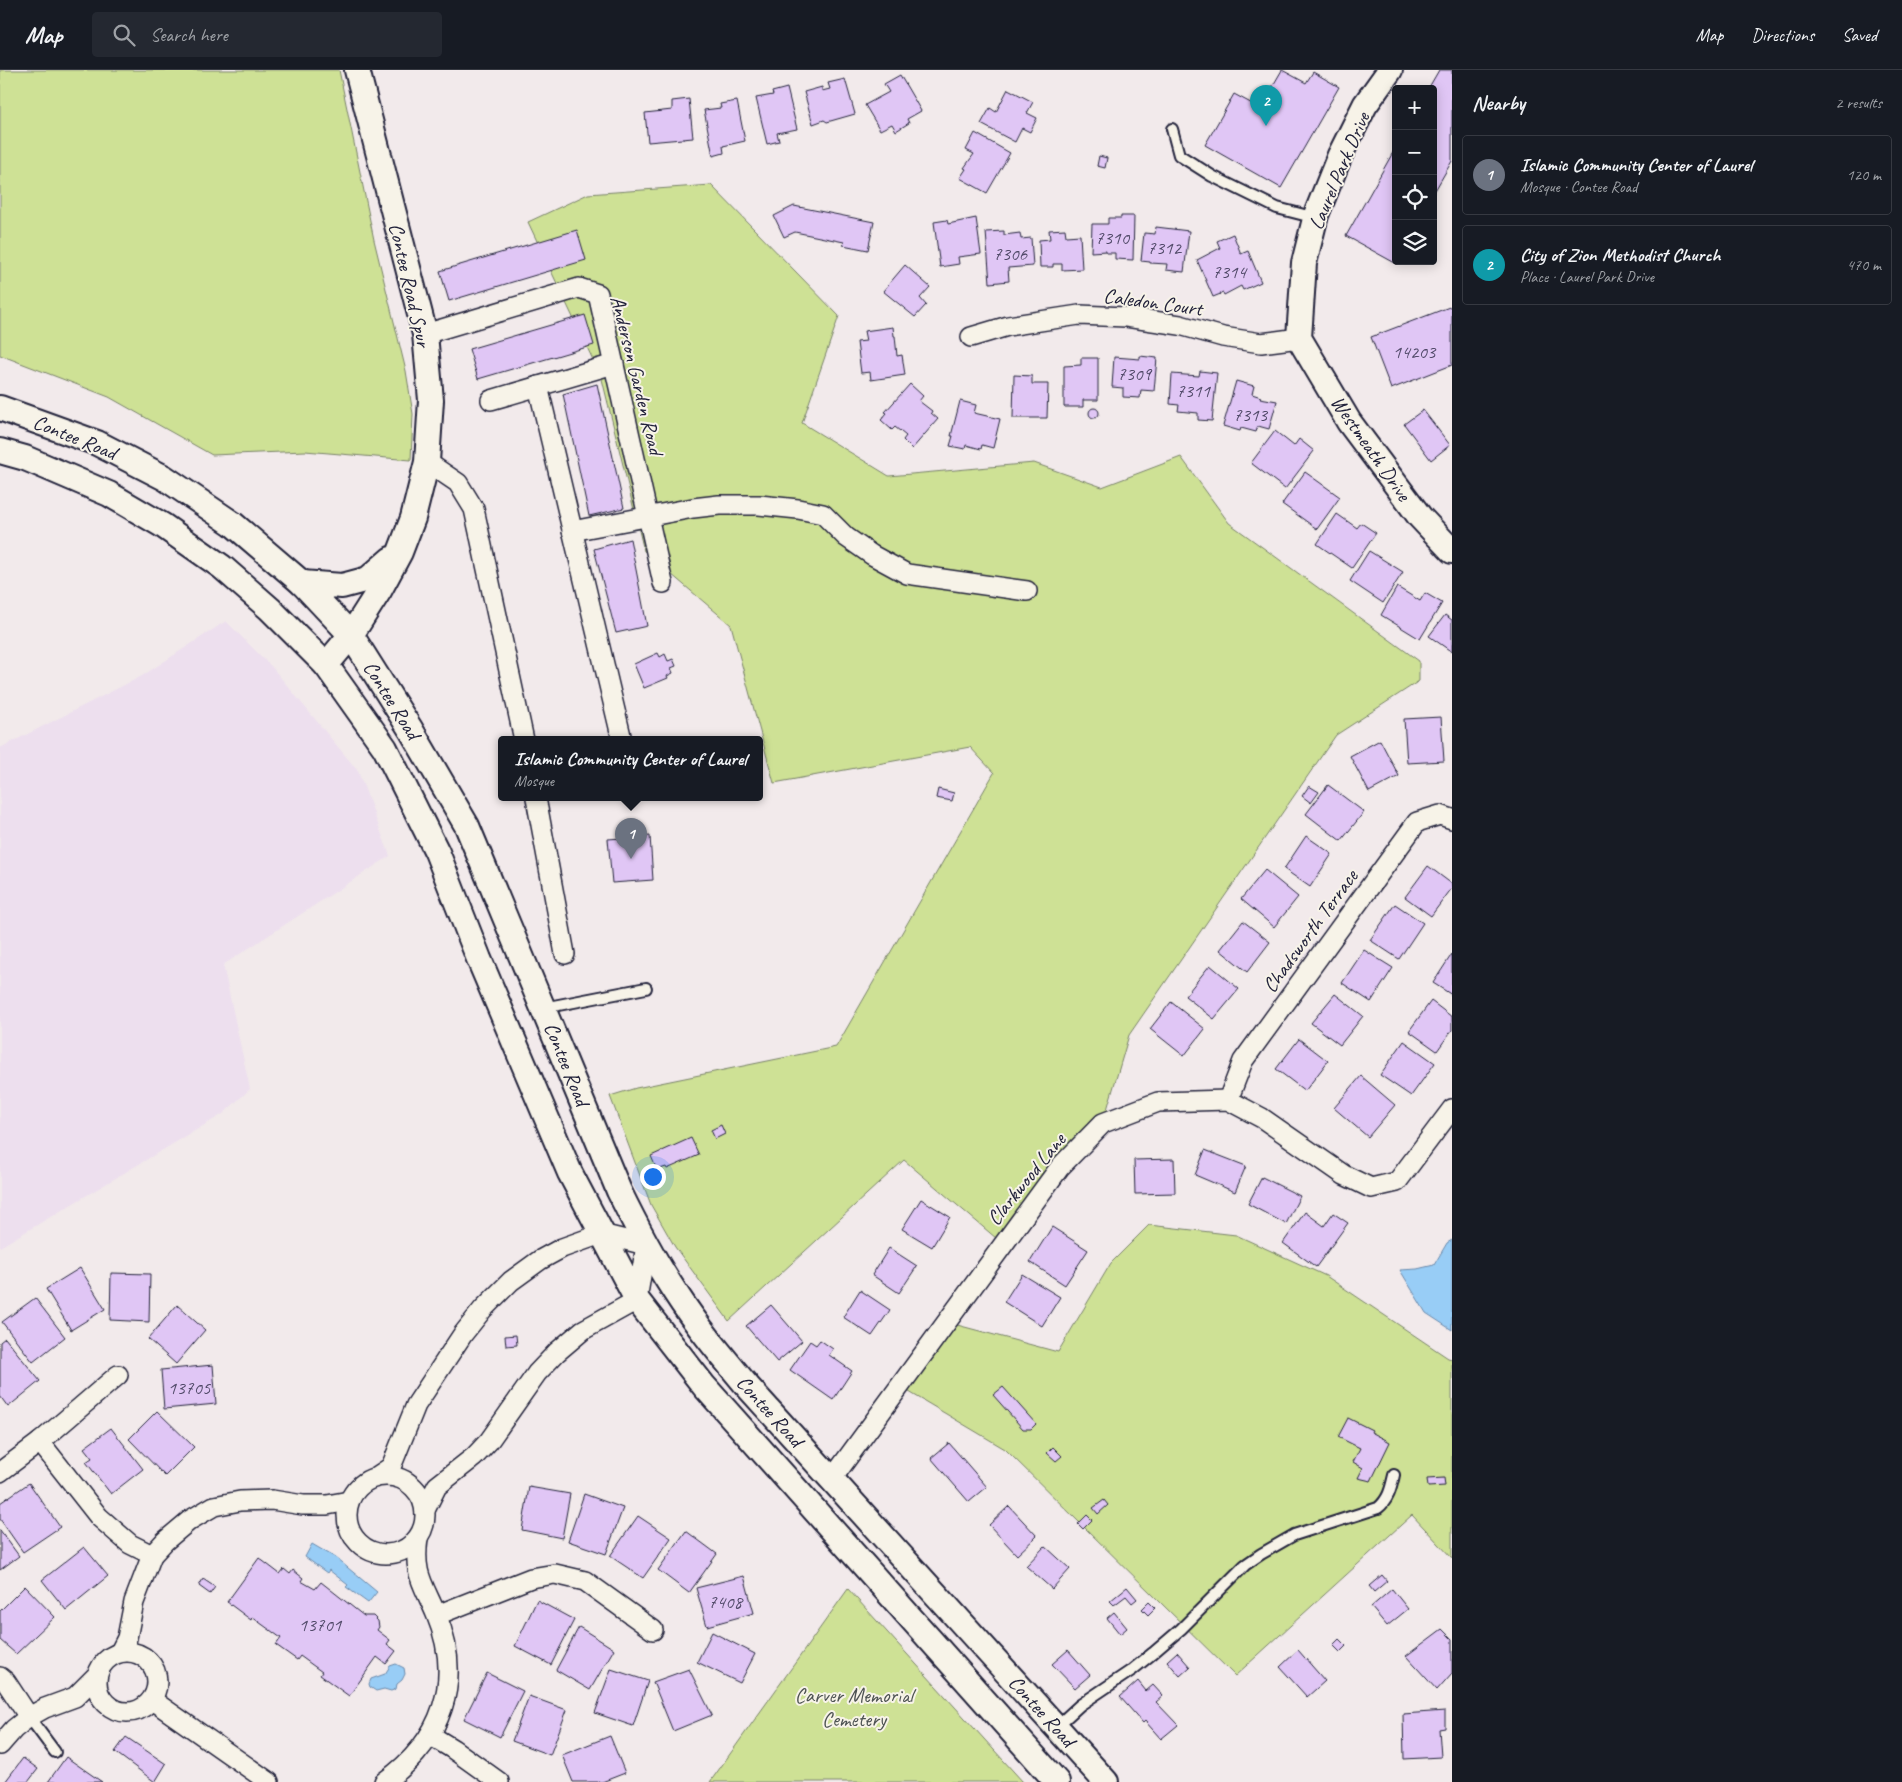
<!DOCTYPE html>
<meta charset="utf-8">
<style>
:root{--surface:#171b24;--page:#242831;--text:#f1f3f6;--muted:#9ea1a6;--line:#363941;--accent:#c8321e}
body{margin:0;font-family:Caveat,sans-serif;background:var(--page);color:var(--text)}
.controls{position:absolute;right:15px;top:15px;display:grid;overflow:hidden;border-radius:5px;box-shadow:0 2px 12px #0003}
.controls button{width:45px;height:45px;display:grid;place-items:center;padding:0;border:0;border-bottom:1px solid var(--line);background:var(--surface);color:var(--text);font:25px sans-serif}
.you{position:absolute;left:652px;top:1106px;width:18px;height:18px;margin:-12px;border:4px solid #fff;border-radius:50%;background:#1a73e8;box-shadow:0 0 0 8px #1a73e833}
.badge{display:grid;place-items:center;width:32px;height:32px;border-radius:50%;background:var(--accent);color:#fff;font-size:16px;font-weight:700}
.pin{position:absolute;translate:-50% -41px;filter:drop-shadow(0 1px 2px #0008)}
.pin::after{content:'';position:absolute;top:26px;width:18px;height:15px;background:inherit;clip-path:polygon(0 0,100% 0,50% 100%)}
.popup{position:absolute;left:498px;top:666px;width:265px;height:65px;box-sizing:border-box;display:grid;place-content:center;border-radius:5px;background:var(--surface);filter:drop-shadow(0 1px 4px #0005);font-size:16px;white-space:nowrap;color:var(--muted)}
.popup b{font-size:19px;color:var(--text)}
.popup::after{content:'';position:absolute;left:50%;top:100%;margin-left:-10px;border:10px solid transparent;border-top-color:var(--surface)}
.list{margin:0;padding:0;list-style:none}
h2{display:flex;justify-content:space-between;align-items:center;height:65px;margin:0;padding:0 20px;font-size:21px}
h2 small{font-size:16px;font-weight:400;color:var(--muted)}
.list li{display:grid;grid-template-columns:32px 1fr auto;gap:15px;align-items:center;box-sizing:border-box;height:80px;margin:0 10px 10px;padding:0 10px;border:1px solid var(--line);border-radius:5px}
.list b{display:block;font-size:19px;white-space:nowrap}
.list p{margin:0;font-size:16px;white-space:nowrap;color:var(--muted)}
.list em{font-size:16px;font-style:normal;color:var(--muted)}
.icon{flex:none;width:28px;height:28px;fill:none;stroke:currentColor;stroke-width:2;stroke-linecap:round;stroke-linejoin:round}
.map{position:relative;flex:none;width:1452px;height:1712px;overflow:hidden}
header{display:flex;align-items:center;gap:30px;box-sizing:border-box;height:70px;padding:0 25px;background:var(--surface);border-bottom:1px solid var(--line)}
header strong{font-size:24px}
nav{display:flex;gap:28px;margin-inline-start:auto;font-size:18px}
.search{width:350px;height:45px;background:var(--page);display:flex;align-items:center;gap:12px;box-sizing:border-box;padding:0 18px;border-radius:5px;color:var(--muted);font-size:19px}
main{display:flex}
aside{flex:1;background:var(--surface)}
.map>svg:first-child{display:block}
.built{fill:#eddfee}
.green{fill:#cee195;stroke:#788268}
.water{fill:#98cdf6;stroke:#6989ab}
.building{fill:#e0c6f5;stroke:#22223b}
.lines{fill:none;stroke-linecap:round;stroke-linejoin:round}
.service-casing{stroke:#22223b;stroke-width:14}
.minor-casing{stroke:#22223b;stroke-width:22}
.tertiary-casing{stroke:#22223b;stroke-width:28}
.service{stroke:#f7f3e8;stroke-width:10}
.minor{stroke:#f7f3e8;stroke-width:19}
.tertiary{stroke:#f7f3e8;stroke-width:24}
.labels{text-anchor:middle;stroke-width:4;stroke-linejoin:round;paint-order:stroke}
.number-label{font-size:19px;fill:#524b6a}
.street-label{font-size:21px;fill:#22223b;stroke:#f7f3e8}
.park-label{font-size:21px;fill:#4d5252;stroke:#f7f3e8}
</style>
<header>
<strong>Map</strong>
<div class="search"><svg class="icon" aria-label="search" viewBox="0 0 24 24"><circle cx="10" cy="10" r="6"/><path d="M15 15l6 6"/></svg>Search here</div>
<nav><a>Map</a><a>Directions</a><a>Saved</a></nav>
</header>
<main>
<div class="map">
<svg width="1452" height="1712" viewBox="0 0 1452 1712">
<rect width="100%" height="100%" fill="#f2eaeb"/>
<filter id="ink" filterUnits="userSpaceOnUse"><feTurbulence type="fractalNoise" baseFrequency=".02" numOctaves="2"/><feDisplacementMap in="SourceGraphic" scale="10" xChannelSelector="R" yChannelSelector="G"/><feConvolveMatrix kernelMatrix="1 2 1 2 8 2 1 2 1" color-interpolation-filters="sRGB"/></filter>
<g filter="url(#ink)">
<!-- built -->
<path class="built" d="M226 551 271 596 358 701 390 786 223 895 250 1019 223 1044 0 1177V678L142 606Z"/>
<!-- green -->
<g class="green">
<path d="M0 0H339L374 170 406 301 413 344 411 390 305 381 212 385 109 327 0 285Z"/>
<path d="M711 115 839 246 802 353 889 406 1034 393 1102 417 1181 387 1229 453 1419 591V611L1336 665 1129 965 1103 1053 1003 1174 904 1090 729 1251 675 1177 651 1135 610 1026 636 1018 836 977 994 703 970 677 774 713 731 555 644 481 602 309 528 152 588 124Z"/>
<path d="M1149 1155 1236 1165 1326 1206 1448 1288 1452 1289V1488L1412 1445 1235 1606 1005 1379 899 1316 946 1252 1058 1282 1111 1193Z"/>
<path d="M848 1519 1023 1712H710Z"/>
</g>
<!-- water -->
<g class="water">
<path d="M1452 1170V1260L1426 1243 1400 1200 1417 1199 1434 1195 1447 1173Z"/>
<path d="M312 1474 336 1488 377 1522 368 1533 346 1517 348 1515 329 1500 327 1503 305 1487Z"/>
<path d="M396 1594 404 1598 405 1604 402 1610 397 1614 396 1619 391 1621 384 1619 376 1621 370 1617 369 1614 371 1609 385 1604 390 1596Z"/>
</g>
<!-- building -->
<g class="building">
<path d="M1282 0 1306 13 1313 2 1339 17 1281 118 1205 75 1234 24 1260 38Z"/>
<path d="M1439 0H1452V91L1433 124V19H1428Z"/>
<path d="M900 5 921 41 907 49 909 53 896 61 892 54 880 60 865 35 889 22 884 14Z"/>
<path d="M845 9 855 44 827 52 824 50 813 54 804 22 822 17V21L830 19 828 13Z"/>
<path d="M787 18 797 59 777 63 779 71 767 74 756 28 773 25 772 22Z"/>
<path d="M1008 19 1033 32 1027 43 1037 48 1030 62 1022 58 1015 72 981 54 990 38 996 42Z"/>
<path d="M689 29 693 68 648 72 645 43 672 40V31Z"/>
<path d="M737 31 745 71 723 76 724 83 713 86 704 40 721 38 720 34Z"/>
<path d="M975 63 1010 83 987 123 960 108 966 99 964 98 974 84 966 80Z"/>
<path d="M1396 77V191L1395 193 1346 166Z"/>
<path d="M1099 86 1107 88 1105 98 1097 96Z"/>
<path d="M794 136 874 152 868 180 843 175 844 172 795 162 784 167 774 146Z"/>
<path d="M1121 146H1134L1133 190 1115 189V183H1106V181L1091 182 1092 154H1108V148H1121Z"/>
<path d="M976 148 981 184 958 187 959 194 940 197 934 152 947 150 948 154Z"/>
<path d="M1156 157 1189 161 1184 202 1166 200 1167 194 1150 193V192L1141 191 1144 163 1155 164Z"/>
<path d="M1065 159 1066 166 1080 165 1082 199 1062 200V194H1053V197H1040L1039 170 1050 169 1049 160Z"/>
<path d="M577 160 586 190 449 231 440 201Z"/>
<path d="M1004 161V165L1020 163 1021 169 1031 168 1033 196 1008 198 1009 211 990 213 986 162Z"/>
<path d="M1233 164 1241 184 1248 181 1261 212 1243 220 1241 216 1224 225 1223 223 1213 227 1197 190 1220 178 1217 171Z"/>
<path d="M905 195 930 217 920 228 926 235 915 247 883 221Z"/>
<path d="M1452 236V295L1391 319 1371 267Z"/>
<path d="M585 245 594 275 478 309 469 279Z"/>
<path d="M893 257 894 266H895L897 286 902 285 905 305 871 310 870 302 861 303 857 272 866 271 864 261Z"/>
<path d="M1140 286 1157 288 1154 321 1141 320 1140 328 1123 327V318L1112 317 1114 287 1140 289Z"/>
<path d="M1081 288H1098V330H1083V337H1064V296L1081 295Z"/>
<path d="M1200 301 1217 303 1212 351 1198 350V343L1178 341 1179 335 1170 334 1172 304 1199 306Z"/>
<path d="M1014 305 1032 306V314H1048L1047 348H1013Z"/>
<path d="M1236 311 1254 316 1252 324 1261 327 1260 328 1277 331 1269 359 1258 356 1256 362 1241 358 1240 361 1223 356Z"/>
<path d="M597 314 624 438 589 446 563 324Z"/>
<path d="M910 314 923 326 919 331 932 341 931 343 938 349 912 379 903 370 906 366 895 357 892 360 881 350 887 343 885 342Z"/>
<path d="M960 331 976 335 974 343 1000 349 993 378 982 375 981 379 966 375 965 379 950 376 953 366H951Z"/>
<circle cx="1094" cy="343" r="5"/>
<path d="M1423 340 1450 375 1431 390 1404 354Z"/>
<path d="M1275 361 1294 376 1299 369 1314 381 1285 419 1251 393Z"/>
<path d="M1305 402 1340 427 1317 459 1282 434Z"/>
<path d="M1337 444 1357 458 1361 453 1376 463 1352 498 1317 474Z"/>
<path d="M630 469 647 556 616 563 594 479Z"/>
<path d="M1369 481 1403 502 1383 533 1350 511Z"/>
<path d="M1397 517 1420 531 1425 523 1442 533 1420 569 1381 545Z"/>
<path d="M1445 545 1452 550V582L1429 566Z"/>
<path d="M658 583 660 587 665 584 668 591 673 589 676 596 671 598 673 603 667 606 668 608 644 618 634 594Z"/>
<path d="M1441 647 1444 691 1407 693 1404 649Z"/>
<path d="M1380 670 1399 706 1369 722 1350 686Z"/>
<path d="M1328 715 1364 742 1341 771 1306 744Z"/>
<path d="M1309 716 1319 722 1311 733 1302 726Z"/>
<path d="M938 719 954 723 952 731 936 728Z"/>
<path d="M650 766 653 810 612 813 608 769Z"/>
<path d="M1306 766 1332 784 1310 817 1284 799Z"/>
<path d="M1428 796 1452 814V818L1431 846 1405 827Z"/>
<path d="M1265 800 1298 827 1274 857 1241 829Z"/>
<path d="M1395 834 1423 853 1399 889 1370 870Z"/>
<path d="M1243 851 1270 872 1247 902 1220 880Z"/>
<path d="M1364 880 1393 898 1371 932 1342 913Z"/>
<path d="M1452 884V925L1433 913Z"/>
<path d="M1210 895 1239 919 1214 949 1185 926Z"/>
<path d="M1335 924 1363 946 1340 975 1311 953Z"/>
<path d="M1431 931 1452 947V960L1437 981 1409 961Z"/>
<path d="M1171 932 1205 959 1184 986 1150 959Z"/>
<path d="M1299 969 1328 991 1305 1021 1276 999Z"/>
<path d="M1404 971 1435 993 1411 1026 1380 1005Z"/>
<path d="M1361 1006 1395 1035 1368 1067 1334 1038Z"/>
<path d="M721 1055 725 1064 715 1069 711 1060Z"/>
<path d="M691 1068 699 1085 667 1099 666 1097 657 1100 651 1086Z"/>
<path d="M1205 1080 1246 1096 1235 1122 1195 1105Z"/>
<path d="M1174 1089 1175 1123 1135 1124 1134 1090Z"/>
<path d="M1262 1107 1300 1126 1286 1154 1248 1134Z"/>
<path d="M921 1129 950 1147 932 1177 902 1159Z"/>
<path d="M1305 1142 1324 1156 1333 1143 1348 1153 1316 1197 1283 1173Z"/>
<path d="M1052 1157 1088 1180 1065 1215 1030 1192Z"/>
<path d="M889 1178 917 1196 899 1223 872 1205Z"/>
<path d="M80 1198 105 1239 71 1260 46 1219Z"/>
<path d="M111 1203 150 1204 149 1252 110 1250Z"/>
<path d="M1022 1204 1060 1227 1042 1256 1004 1232Z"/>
<path d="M860 1220 890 1240 872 1266 843 1247Z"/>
<path d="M35 1228 65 1267 33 1292 2 1252Z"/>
<path d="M177 1235 205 1260 176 1294 148 1269Z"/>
<path d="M771 1235 802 1271 777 1292 746 1256Z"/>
<path d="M516 1265 517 1275 506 1276 505 1266Z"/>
<path d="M5 1268 40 1311 8 1337 0 1326V1272Z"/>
<path d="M820 1270 833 1279 829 1285 852 1301 833 1330 790 1300 810 1271 816 1275Z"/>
<path d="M213 1295 216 1334 164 1339 161 1300Z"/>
<path d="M1003 1317 1036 1354 1031 1359H1023L993 1325Z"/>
<path d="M157 1341 194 1377 165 1406 129 1369Z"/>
<path d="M1348 1348 1372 1360 1371 1362 1390 1372 1371 1411 1358 1408 1363 1398 1353 1392 1360 1378 1338 1367Z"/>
<path d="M111 1358 143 1399 111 1424 86 1392 92 1388 84 1378Z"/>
<path d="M949 1373 987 1417 969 1432 931 1388Z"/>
<path d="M1053 1377 1062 1386 1056 1391 1047 1383Z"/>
<path d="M1444 1408 1445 1416 1428 1417 1427 1409Z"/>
<path d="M29 1413 60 1457 23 1482 0 1449V1433Z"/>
<path d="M529 1417 570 1424 562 1468 522 1460Z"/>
<path d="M584 1424 623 1438 606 1484 568 1471Z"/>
<path d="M1104 1430 1108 1435 1098 1444 1093 1438Z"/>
<path d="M1009 1436 1037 1466 1017 1485 989 1455Z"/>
<path d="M1087 1445 1092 1450 1083 1459 1078 1454Z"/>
<path d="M638 1446 671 1468 643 1508 610 1486Z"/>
<path d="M0 1460 19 1486 0 1500Z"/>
<path d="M686 1461 717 1484 689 1523 658 1500Z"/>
<path d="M1045 1476 1070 1499 1052 1519 1026 1496Z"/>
<path d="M84 1477 108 1506 66 1540 42 1510Z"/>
<path d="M259 1488 280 1504 284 1499 290 1504 293 1500 303 1508 301 1511 315 1519 321 1512 364 1546H373L378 1551 379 1557 377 1560 390 1570 387 1574 396 1581 386 1594 377 1587 349 1626 320 1605 322 1602 300 1586 297 1590 276 1575 281 1568 252 1547 251 1550 227 1532Z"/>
<path d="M1382 1505 1387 1511 1374 1522 1369 1516Z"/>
<path d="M744 1506 754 1543 707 1556 696 1518Z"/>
<path d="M203 1509 215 1517 210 1524 199 1516Z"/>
<path d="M25 1516 55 1547 16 1584 0 1570V1541Z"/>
<path d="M1127 1517 1137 1529 1132 1533 1126 1526 1114 1535 1110 1531Z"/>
<path d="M1392 1519 1408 1539 1387 1556 1371 1537Z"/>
<path d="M537 1530 574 1550 551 1595 515 1576Z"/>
<path d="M1149 1532 1155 1538 1148 1545 1142 1539Z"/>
<path d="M1114 1542 1127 1558 1120 1564 1107 1548Z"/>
<path d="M579 1557 614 1579 590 1620 556 1600Z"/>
<path d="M1442 1559 1452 1569V1603L1437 1620 1406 1586Z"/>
<path d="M712 1562 755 1584 740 1613 697 1592Z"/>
<path d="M1339 1569 1346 1576 1340 1582 1333 1575Z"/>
<path d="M1068 1580 1090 1605 1075 1618 1052 1594Z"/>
<path d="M1298 1580 1325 1611 1307 1627 1280 1597Z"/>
<path d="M1177 1582 1190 1597 1180 1606 1167 1591Z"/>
<path d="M611 1599 648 1611 633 1656 595 1643Z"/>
<path d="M689 1599 712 1645 673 1661 653 1612Z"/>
<path d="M487 1603 523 1621 500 1667 464 1649Z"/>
<path d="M1138 1611 1146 1621 1153 1615 1163 1626 1156 1632 1178 1655 1161 1669 1145 1651 1143 1653 1120 1627Z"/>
<path d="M529 1626 567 1640 550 1685 512 1671Z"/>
<path d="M1445 1641V1658L1439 1659 1441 1687 1404 1689 1403 1644Z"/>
<path d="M610 1666 625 1703 602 1712H573L562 1685Z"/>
<path d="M126 1667 166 1694 155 1712 115 1682Z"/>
<path d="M66 1687 102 1712H48Z"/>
<path d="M23 1688 38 1699 28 1712H5Z"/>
</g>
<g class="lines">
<defs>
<g id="service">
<path d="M1172 59 1179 85 1212 106 1277 138 1316 148"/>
<path d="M543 938 646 918"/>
<path d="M29 1647 55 1682"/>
<path d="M1056 1657 1080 1635 1132 1600 1153 1583 1181 1559 1245 1495 1261 1484 1294 1465 1378 1438C1389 1429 1391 1418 1394 1405"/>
</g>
<g id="minor">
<path d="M425 264 579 218 598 224 663 513"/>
<path d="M971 267 1008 256 1079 245 1126 247 1180 255 1223 267 1261 273 1299 268"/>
<path d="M538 316 622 670"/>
<path d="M491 330 614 294"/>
<path d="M427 392 458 413 474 439 524 670"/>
<path d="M572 461 693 438 719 435H759L798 439 823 444 846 467 872 485 907 504 1027 521"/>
<path d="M536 728 565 884"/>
<path d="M1228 1030 1243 991 1417 752 1440 745 1452 749"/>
<path d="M40 1372 99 1447 130 1474 152 1485"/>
<path d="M0 1402 40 1372 118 1305"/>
<circle cx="386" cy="1445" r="39"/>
<path d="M376 1407 391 1397 416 1335 463 1264 483 1239 511 1211 540 1190 562 1178 601 1164 646 1175 637 1230 583 1260 557 1282 537 1303 489 1371 474 1387 437 1416 425 1440"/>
<path d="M832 1409 1060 1097 1103 1053 1158 1032 1228 1030 1262 1048 1344 1105 1371 1118 1397 1112 1452 1039"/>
<path d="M437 1545 531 1508 555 1504 585 1511 653 1560"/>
<circle cx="127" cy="1612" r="30"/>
<path d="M120 1582 127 1568 134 1532 152 1485 165 1471 190 1450 214 1436 240 1431 272 1430 303 1435H327L349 1431"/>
<path d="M0 1607 6 1612 29 1647"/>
<path d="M152 1630 269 1712"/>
<path d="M430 1665 453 1679 499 1712"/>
<path d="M0 1675 14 1659 29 1647 45 1638 75 1627 97 1605"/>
<path d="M384 1712C442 1671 464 1611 436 1544 423 1513 413 1504 418 1468"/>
</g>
<g id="tertiary">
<path d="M1390 0 1365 35 1340 85 1316 145 1304 193 1299 268 1349 352 1420 447 1452 481"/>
<path d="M0 338 97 373 165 408 233 454 302 513 351 565 411 660 467 756 619 1121C636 1156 654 1190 675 1222 697 1256 722 1286 748 1317L1106 1712"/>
<path d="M0 381 25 388 109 424 162 455 222 497 270 539 326 595 385 678 437 782 479 889 570 1103 637 1230 704 1316 1057 1712"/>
<path d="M302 513 342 516 368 509 391 489"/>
<path d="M326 595 351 565 379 521 400 482 413 448 427 392 431 330 425 264 357 0"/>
</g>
</defs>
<!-- service casing -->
<use href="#service" class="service-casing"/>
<!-- minor casing -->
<use href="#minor" class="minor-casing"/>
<!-- tertiary casing -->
<use href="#tertiary" class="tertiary-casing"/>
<!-- service -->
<use href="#service" class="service"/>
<!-- minor -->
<use href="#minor" class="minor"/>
<!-- tertiary -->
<use href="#tertiary" class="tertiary"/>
</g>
</g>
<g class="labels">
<!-- number labels -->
<g class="number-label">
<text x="1112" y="174">7310</text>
<text x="1164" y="184">7312</text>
<text x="1010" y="190">7306</text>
<text x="1229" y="208">7314</text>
<text x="1414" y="288">14203</text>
<text x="1134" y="310">7309</text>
<text x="1193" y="327">7311</text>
<text x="1250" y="351">7313</text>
<text x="189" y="1324">13705</text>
<text x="725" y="1538">7408</text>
<text x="320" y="1561">13701</text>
</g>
<!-- street labels -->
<g class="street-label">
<text transform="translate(1339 101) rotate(-67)" y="7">Laurel Park Drive</text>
<text transform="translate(410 215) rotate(77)" y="7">Contee Road Spur</text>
<text transform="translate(1153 232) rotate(8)" y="7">Caledon Court</text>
<text transform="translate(637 305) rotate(76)" y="7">Anderson Garden Road</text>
<text transform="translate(75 367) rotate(22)" y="7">Contee Road</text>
<text transform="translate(1371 378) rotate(55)" y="7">Westmeath Drive</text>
<text transform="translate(392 630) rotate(58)" y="7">Contee Road</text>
<text transform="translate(1310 861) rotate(-54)" y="7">Chadsworth Terrace</text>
<text transform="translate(567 994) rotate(68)" y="7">Contee Road</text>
<text transform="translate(1026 1109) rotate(-51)" y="7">Clarkwood Lane</text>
<text transform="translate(770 1341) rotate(48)" y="7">Contee Road</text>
<text transform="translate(1042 1641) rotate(48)" y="7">Contee Road</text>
</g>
<!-- park labels -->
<g class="park-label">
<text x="854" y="1632">Carver Memorial<tspan x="854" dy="24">Cemetery</tspan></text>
</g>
</g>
</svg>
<div class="controls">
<button>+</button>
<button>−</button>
<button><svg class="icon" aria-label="locate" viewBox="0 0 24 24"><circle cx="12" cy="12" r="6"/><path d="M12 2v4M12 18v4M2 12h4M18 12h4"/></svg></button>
<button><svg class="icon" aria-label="layers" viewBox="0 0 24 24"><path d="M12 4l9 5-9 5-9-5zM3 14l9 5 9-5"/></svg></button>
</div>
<div class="you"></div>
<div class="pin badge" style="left:631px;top:789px;background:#6b7280">1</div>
<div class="popup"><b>Islamic Community Center of Laurel</b>Mosque</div>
<div class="pin badge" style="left:1266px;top:56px;background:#0f9aa8">2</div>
</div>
<aside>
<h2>Nearby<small>2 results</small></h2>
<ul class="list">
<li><span class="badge" style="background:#6b7280">1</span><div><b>Islamic Community Center of Laurel</b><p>Mosque · Contee Road</p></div><em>120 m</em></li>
<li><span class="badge" style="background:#0f9aa8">2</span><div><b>City of Zion Methodist Church</b><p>Place · Laurel Park Drive</p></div><em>470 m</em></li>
</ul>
</aside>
</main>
